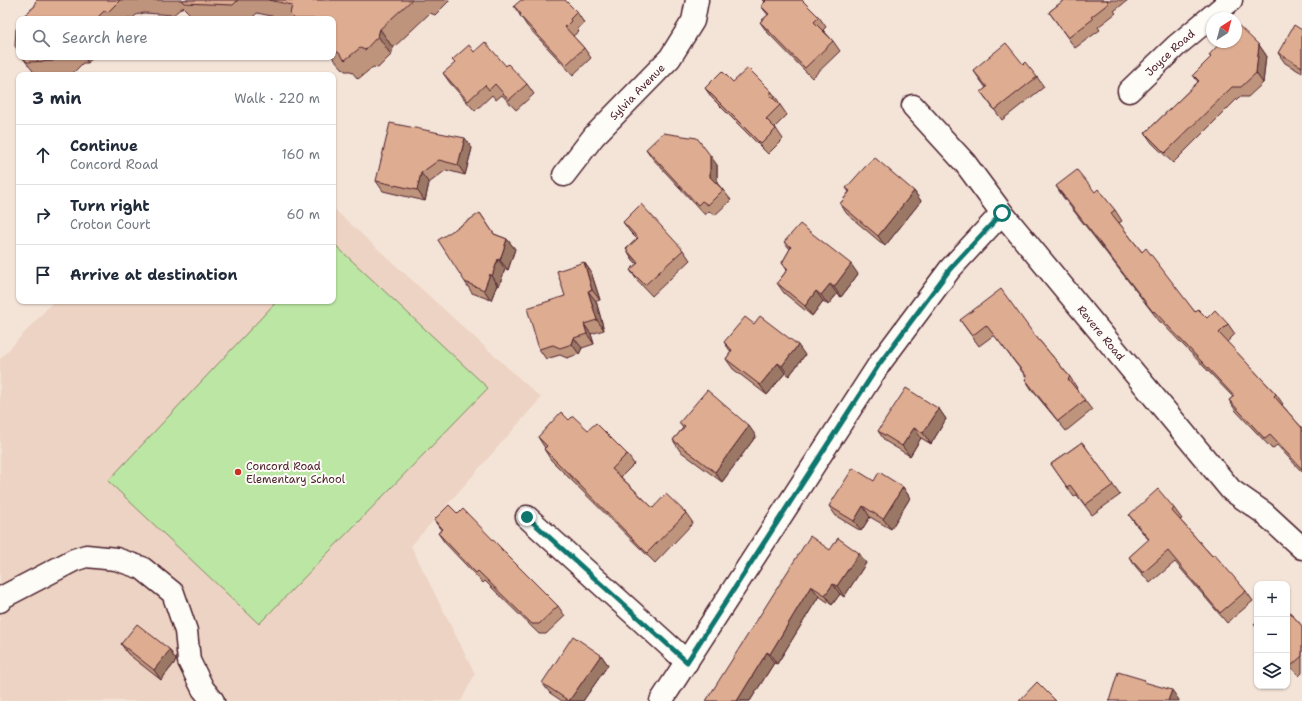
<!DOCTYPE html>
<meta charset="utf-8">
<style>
:root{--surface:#fff;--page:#f2f2f3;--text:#1f2937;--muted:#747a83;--line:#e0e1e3}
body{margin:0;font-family:"Shantell Sans",sans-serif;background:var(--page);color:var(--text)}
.controls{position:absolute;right:12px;bottom:12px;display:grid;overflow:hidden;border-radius:8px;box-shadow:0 1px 3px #0004}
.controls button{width:36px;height:36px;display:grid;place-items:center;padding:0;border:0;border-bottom:1px solid var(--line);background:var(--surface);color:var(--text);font:20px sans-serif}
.compass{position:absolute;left:1206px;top:12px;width:36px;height:36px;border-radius:50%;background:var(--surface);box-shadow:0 1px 3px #0004;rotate:36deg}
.stop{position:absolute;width:12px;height:12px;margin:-9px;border:3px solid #0f766e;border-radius:50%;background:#fff}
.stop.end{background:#0f766e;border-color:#fff;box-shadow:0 1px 4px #0008}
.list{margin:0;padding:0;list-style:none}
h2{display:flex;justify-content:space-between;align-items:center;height:52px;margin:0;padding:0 16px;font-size:17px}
h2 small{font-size:13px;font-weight:400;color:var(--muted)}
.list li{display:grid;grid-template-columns:26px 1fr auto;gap:12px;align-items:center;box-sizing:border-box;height:60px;padding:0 16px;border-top:1px solid var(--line)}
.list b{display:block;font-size:15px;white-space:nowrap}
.list p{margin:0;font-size:13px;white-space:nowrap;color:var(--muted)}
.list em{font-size:13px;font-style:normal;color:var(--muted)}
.icon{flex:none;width:22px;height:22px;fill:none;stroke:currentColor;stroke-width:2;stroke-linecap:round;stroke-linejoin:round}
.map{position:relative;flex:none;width:1302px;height:701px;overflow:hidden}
.search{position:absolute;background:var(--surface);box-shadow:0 1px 3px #0004;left:16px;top:16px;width:320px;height:44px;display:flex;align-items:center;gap:10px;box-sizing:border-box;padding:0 14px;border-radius:8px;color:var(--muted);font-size:15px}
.panel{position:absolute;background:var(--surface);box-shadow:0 1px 3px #0004;left:16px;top:72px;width:320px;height:232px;border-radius:8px}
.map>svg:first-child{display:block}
.built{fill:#edd3c3}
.pitch{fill:#bce6a3;stroke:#838267}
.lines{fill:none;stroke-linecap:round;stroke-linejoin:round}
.minor-casing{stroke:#4a1f2b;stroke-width:25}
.minor{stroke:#fdfcf7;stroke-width:22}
.wall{fill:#bf947d;stroke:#4a1f2b}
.shaded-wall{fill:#9b7866;stroke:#4a1f2b}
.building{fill:#deac91;stroke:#4a1f2b}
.route{stroke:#0f766e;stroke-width:5}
.poi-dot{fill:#c8321e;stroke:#fdfcf7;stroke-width:1.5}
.labels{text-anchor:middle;stroke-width:4;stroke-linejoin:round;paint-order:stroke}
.street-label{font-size:11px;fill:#4a1f2b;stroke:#fdfcf7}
.poi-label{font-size:11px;fill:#4a1f2b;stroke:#fdfcf7;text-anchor:start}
</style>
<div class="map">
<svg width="1302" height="701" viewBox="0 0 1302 701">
<rect width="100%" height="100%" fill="#f4e4d8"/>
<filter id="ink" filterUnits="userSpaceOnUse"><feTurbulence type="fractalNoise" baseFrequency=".025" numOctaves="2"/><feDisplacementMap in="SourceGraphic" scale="8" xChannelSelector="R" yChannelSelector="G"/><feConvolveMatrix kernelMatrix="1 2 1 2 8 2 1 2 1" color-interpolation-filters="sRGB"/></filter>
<g filter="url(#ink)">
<!-- built -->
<path class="built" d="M333 208 541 398 411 546 475 674 461 701H0V359L54 301H333Z"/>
<!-- pitch -->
<path class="pitch" d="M333 243 488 388 259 624 108 481 277 301H333Z"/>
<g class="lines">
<defs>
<g id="minor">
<path id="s1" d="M1129 91 1176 46 1231 0"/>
<path id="s2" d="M913 106 965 163 1002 213 1231 490 1264 513 1302 548"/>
<path id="s3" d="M564 175 594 136 670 58 693 21 697 0"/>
<path d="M527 517 687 662"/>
<path d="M0 601 3 597 74 560 86 556 116 559 142 568 173 593 186 631 189 661 203 689 213 701"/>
<path d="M661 701 880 363 950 269 1002 213"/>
</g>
</defs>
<!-- minor casing -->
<use href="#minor" class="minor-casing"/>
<!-- minor -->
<use href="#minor" class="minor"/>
</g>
<!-- wall -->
<g class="wall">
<path d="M37 0H449V1L435 15 430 13 393 48 391 55 378 68 373 67 358 79 351 71H345L332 57H333V19H285L257 13 251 19H195L183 7 173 15 144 13 136 15 132 19H20L35 6Z"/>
<path d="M763 0H802L819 17 826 27 823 30 833 41 840 51 812 78 767 32 760 22 768 15 761 6 765 2Z"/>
<path d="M1064 0H1128L1114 11 1116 13 1098 27 1100 30 1075 48 1049 12Z"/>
<path d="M514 6 577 12 584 23 577 29 579 31 573 36 584 48 591 58 573 75 527 26Z"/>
<path d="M1302 30V73L1285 63 1278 53Z"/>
<path d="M1259 45 1266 55 1263 83 1248 97H1239L1173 163 1152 143 1145 133 1198 82 1193 75 1211 58 1209 55Z"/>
<path d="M474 52 506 66 527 84 534 94 516 110 502 95 496 100 492 95 475 111 450 83 443 73Z"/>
<path d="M22 57H94L88 63H83L71 75H36Z"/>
<path d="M1023 64 1037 77 1044 87 1002 120 981 92 986 88 973 70Z"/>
<path d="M733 82 772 92 779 102H778L787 115 775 127 783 139 768 154 712 98 705 88Z"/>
<path d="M472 148 465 175 446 170 429 183 425 201 383 191 376 181Z"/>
<path d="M646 149 717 165V183L723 190 731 200 715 215 709 211 705 215 653 159Z"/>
<path d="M1056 186 1095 192 1115 210 1122 221 1119 223 1142 252 1195 312 1207 318 1228 324 1235 334 1227 342 1276 394 1283 404 1282 405 1302 428V472L1277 445 1272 449 1236 411 1229 400 1233 397 1161 322H1160L1063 197Z"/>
<path d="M846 188 914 191 921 201 885 246 847 214 840 204 849 192Z"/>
<path d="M480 213 494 234 507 239 515 249 508 270 505 269 499 286 497 285 491 300 472 293 465 282Z"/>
<path d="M623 222 683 250 690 260 652 296 637 280 630 270 637 264 633 260 626 249 637 239 630 232Z"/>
<path d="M784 242 858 274 841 297 837 294 828 305 823 301 812 316 784 293 777 283 787 270 782 263 790 249Z"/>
<path d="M584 262 591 272 600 300 596 301 604 330 591 334 594 344 582 348 579 354 567 358 560 355 546 359 539 349 565 296Z"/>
<path d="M960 320 1033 333 1070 377 1077 388 1076 389 1092 410 1066 431 1032 390 1025 379 1027 378 994 335 979 346Z"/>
<path d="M754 324 805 355 789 376 785 373 767 395 733 369 726 359 731 352 724 342Z"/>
<path d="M939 409 946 419 931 444 921 438 910 456 885 441 878 431Z"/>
<path d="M569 420 588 430 627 454 634 464 621 477 653 508 686 513 693 523 655 563 551 460 544 449 545 448 538 437Z"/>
<path d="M679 423 756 436 722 482 680 451 673 440 683 428Z"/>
<path d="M1082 442 1120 495 1092 515 1077 495 1074 497 1051 464Z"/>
<path d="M874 481 903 487 910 498 891 529 870 517 861 531 836 516 829 506Z"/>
<path d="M1174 508 1182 519 1180 520 1212 556 1246 591 1253 601 1227 623 1175 562 1150 583 1136 567 1129 557 1149 540 1136 525 1129 515Z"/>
<path d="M458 514 501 548 506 554 558 606 565 616 546 634H539L485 581 483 583 445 543 438 533 441 530 434 520Z"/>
<path d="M830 550 866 563 844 597 840 594 832 605 819 596 777 664 774 663 750 701H706Z"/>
<path d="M1287 609 1302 626V673L1299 676 1287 663Z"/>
<path d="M121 644 169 649 176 660V661L161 680 128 654Z"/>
<path d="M601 655 608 665 583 701H562L550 693 542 683Z"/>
</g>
<!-- shaded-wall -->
<g class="shaded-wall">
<path d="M380 29 393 48 391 55 378 36Z"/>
<path d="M1259 45 1266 55 1263 83 1256 73Z"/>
<path d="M84 57H94L88 63Z"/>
<path d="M465 138 472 148 465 175 458 165Z"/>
<path d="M710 155 717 165V187L710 177Z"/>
<path d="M421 173 429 183 425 201 417 190Z"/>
<path d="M914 191 921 201 885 246 878 236Z"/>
<path d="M507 239 515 249 508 270 500 260Z"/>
<path d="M498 259 505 269 499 286 492 276Z"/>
<path d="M584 262 591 272 600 300 592 290Z"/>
<path d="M851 264 858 274 841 297 834 287Z"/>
<path d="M490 274 497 285 491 300 484 290Z"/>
<path d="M830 284 837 294 828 305 821 295Z"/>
<path d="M588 291 596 301 604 330 597 320Z"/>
<path d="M816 291 823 301 812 316 805 306Z"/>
<path d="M584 324 591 334 594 344 587 334Z"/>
<path d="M574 338 582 348 579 354 572 344Z"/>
<path d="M798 345 805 355 789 376 782 366Z"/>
<path d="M778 363 785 373 767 395 760 385Z"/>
<path d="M939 409 946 419 931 444 923 433Z"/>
<path d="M749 426 756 436 722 482 715 472Z"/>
<path d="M914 428 921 438 910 456 902 446Z"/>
<path d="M903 487 910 498 891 529 883 519Z"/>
<path d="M863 506 870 517 861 531 854 521Z"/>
<path d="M859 553 866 563 844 597 837 586Z"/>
<path d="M833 584 840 594 832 605 825 595Z"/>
<path d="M811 586 819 596 777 664 770 654Z"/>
<path d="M169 649 176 660V661L161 680 154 670Z"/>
<path d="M767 652 774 663 750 701H737Z"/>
<path d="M601 655 608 665 583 701H569Z"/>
<path d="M1172 690 1179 700V701H1168Z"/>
</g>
<!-- building -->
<g class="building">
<path d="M37 0H120L108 12 104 11 96 19H20L35 6V2Z"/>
<path d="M181 0H238L233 5 184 3Z"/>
<path d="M269 0H412L380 29 378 36 365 50 360 48 345 60 338 52H333V19H295L290 14 292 5Z"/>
<path d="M521 0H565L577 12 570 19 571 21 565 27 584 48 566 65 520 16 521 14 514 6Z"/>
<path d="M765 0H802L819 17 814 22 833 41 805 68 760 22 769 14 761 6 766 1Z"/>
<path d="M1064 0H1108L1107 1 1109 3 1091 17 1093 19 1068 38 1049 12Z"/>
<path d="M1238 25 1259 45 1256 73 1241 87H1232L1165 153 1145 133 1199 81 1193 75 1211 57 1209 55 1221 42H1236V27Z"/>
<path d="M1294 25 1302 30V67L1278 53Z"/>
<path d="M19 26V52L15 46 16 29Z"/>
<path d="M485 42 506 66 508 64 527 84 509 100 495 84 489 90 485 85 468 101 443 73 455 63 452 60 469 45 474 52Z"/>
<path d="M1006 43 1023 64 1025 62 1037 77 995 110 981 92 987 87 973 70Z"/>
<path d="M23 57H57L53 61 27 62Z"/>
<path d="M748 68 772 92 769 94 780 105 766 119 776 129 761 144 705 88 722 71 733 82Z"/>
<path d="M390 123 465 138 458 165 439 160 421 173 417 190 376 181Z"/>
<path d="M663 133 697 138 710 155V177L723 190 708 205 702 201 698 205 646 149Z"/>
<path d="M874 157 914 191 878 236 840 204 850 191 846 188Z"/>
<path d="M1077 170 1095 192 1098 189 1115 210 1111 213 1142 252 1146 248 1195 312 1198 309 1207 318 1215 310 1228 324 1219 333 1276 394 1274 396 1302 428V469L1270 435 1265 439 1229 400 1234 396 1154 311 1153 312 1056 186Z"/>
<path d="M641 204 683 250 645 285 630 270 638 263 626 249 638 238 623 222Z"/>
<path d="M480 213 494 234 507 239 500 260 498 259 492 276 490 274 484 290 465 282 438 240Z"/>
<path d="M800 224 851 264 834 287 830 284 821 295 816 291 805 306 777 283 788 269 782 263 791 247 784 242Z"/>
<path d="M584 262 592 290 588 291 597 320 584 324 587 334 574 338 572 344 560 348 553 345 539 349 527 308 565 296 557 271Z"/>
<path d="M1001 289 1033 333 1070 377 1068 379 1085 400 1058 421 1025 379 1027 377 986 325 972 336 960 320Z"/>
<path d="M760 316 798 345 782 366 778 363 760 385 726 359 732 350 724 342 745 317 754 324Z"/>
<path d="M906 388 939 409 923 433 914 428 902 446 878 431Z"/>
<path d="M707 390 749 426 715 472 673 440 685 426 679 423Z"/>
<path d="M561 412 569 420 573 416 588 430 596 423 627 454 612 469 653 508 666 494 686 513 647 553 544 449 547 446 538 437Z"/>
<path d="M1082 442 1113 485 1085 505 1070 485 1067 487 1051 464Z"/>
<path d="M853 468 874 481 879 472 903 487 883 519 863 506 854 521 829 506Z"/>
<path d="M1158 489 1174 508 1172 511 1212 556 1214 554 1246 591 1220 613 1168 551 1143 573 1129 557 1149 539 1129 515Z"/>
<path d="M449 505 458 514 463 509 501 548V549L558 606 539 624H532L478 571 476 573 438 533 443 529 434 520Z"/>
<path d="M810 536 830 550 838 538 859 553 837 586 833 584 825 595 811 586 770 654 767 652 737 701H706Z"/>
<path d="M1287 609 1302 626V656L1291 666 1287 661Z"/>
<path d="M1257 621V628L1254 624Z"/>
<path d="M137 624 169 649V651L154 670 121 644Z"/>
<path d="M573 636 601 655 569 701 542 683Z"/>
<path d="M1118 672 1145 680 1144 682 1172 690 1168 701H1109Z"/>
<path d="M1037 682 1056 701H1019Z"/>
</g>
</g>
<g class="lines" filter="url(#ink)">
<!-- route -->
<path class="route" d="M527 517 687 662 880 363 950 269 1002 213"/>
</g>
<!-- markers -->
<circle class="poi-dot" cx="238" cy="472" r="4"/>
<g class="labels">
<!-- street labels -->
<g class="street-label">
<text dy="4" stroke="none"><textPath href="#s1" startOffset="56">Joyce Road</textPath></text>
<text dy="4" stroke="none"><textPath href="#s3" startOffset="111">Sylvia Avenue</textPath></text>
<text dy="4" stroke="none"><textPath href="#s2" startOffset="295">Revere Road</textPath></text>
</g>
<!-- poi labels -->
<g class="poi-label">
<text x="246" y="470">Concord Road<tspan x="246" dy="13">Elementary School</tspan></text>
</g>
</g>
</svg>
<div class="controls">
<button>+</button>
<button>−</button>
<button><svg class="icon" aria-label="layers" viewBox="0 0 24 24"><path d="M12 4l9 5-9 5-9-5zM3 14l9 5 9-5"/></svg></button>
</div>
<svg class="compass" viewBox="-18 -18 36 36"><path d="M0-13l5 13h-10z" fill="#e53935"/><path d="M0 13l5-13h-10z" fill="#747a83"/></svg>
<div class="stop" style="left:1002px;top:213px"></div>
<div class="stop end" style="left:527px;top:517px"></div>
<div class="search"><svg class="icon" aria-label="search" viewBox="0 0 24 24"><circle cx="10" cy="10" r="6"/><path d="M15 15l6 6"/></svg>Search here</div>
<section class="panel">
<h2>3 min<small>Walk · 220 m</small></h2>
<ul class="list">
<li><svg class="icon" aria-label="ahead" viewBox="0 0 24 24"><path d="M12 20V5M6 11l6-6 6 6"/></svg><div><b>Continue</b><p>Concord Road</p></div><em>160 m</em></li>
<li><svg class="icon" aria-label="right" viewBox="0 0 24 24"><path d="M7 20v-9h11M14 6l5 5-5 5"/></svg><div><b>Turn right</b><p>Croton Court</p></div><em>60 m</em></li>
<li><svg class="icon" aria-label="arrive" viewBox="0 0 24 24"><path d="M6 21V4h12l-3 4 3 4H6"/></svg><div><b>Arrive at destination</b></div></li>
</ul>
</section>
</div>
